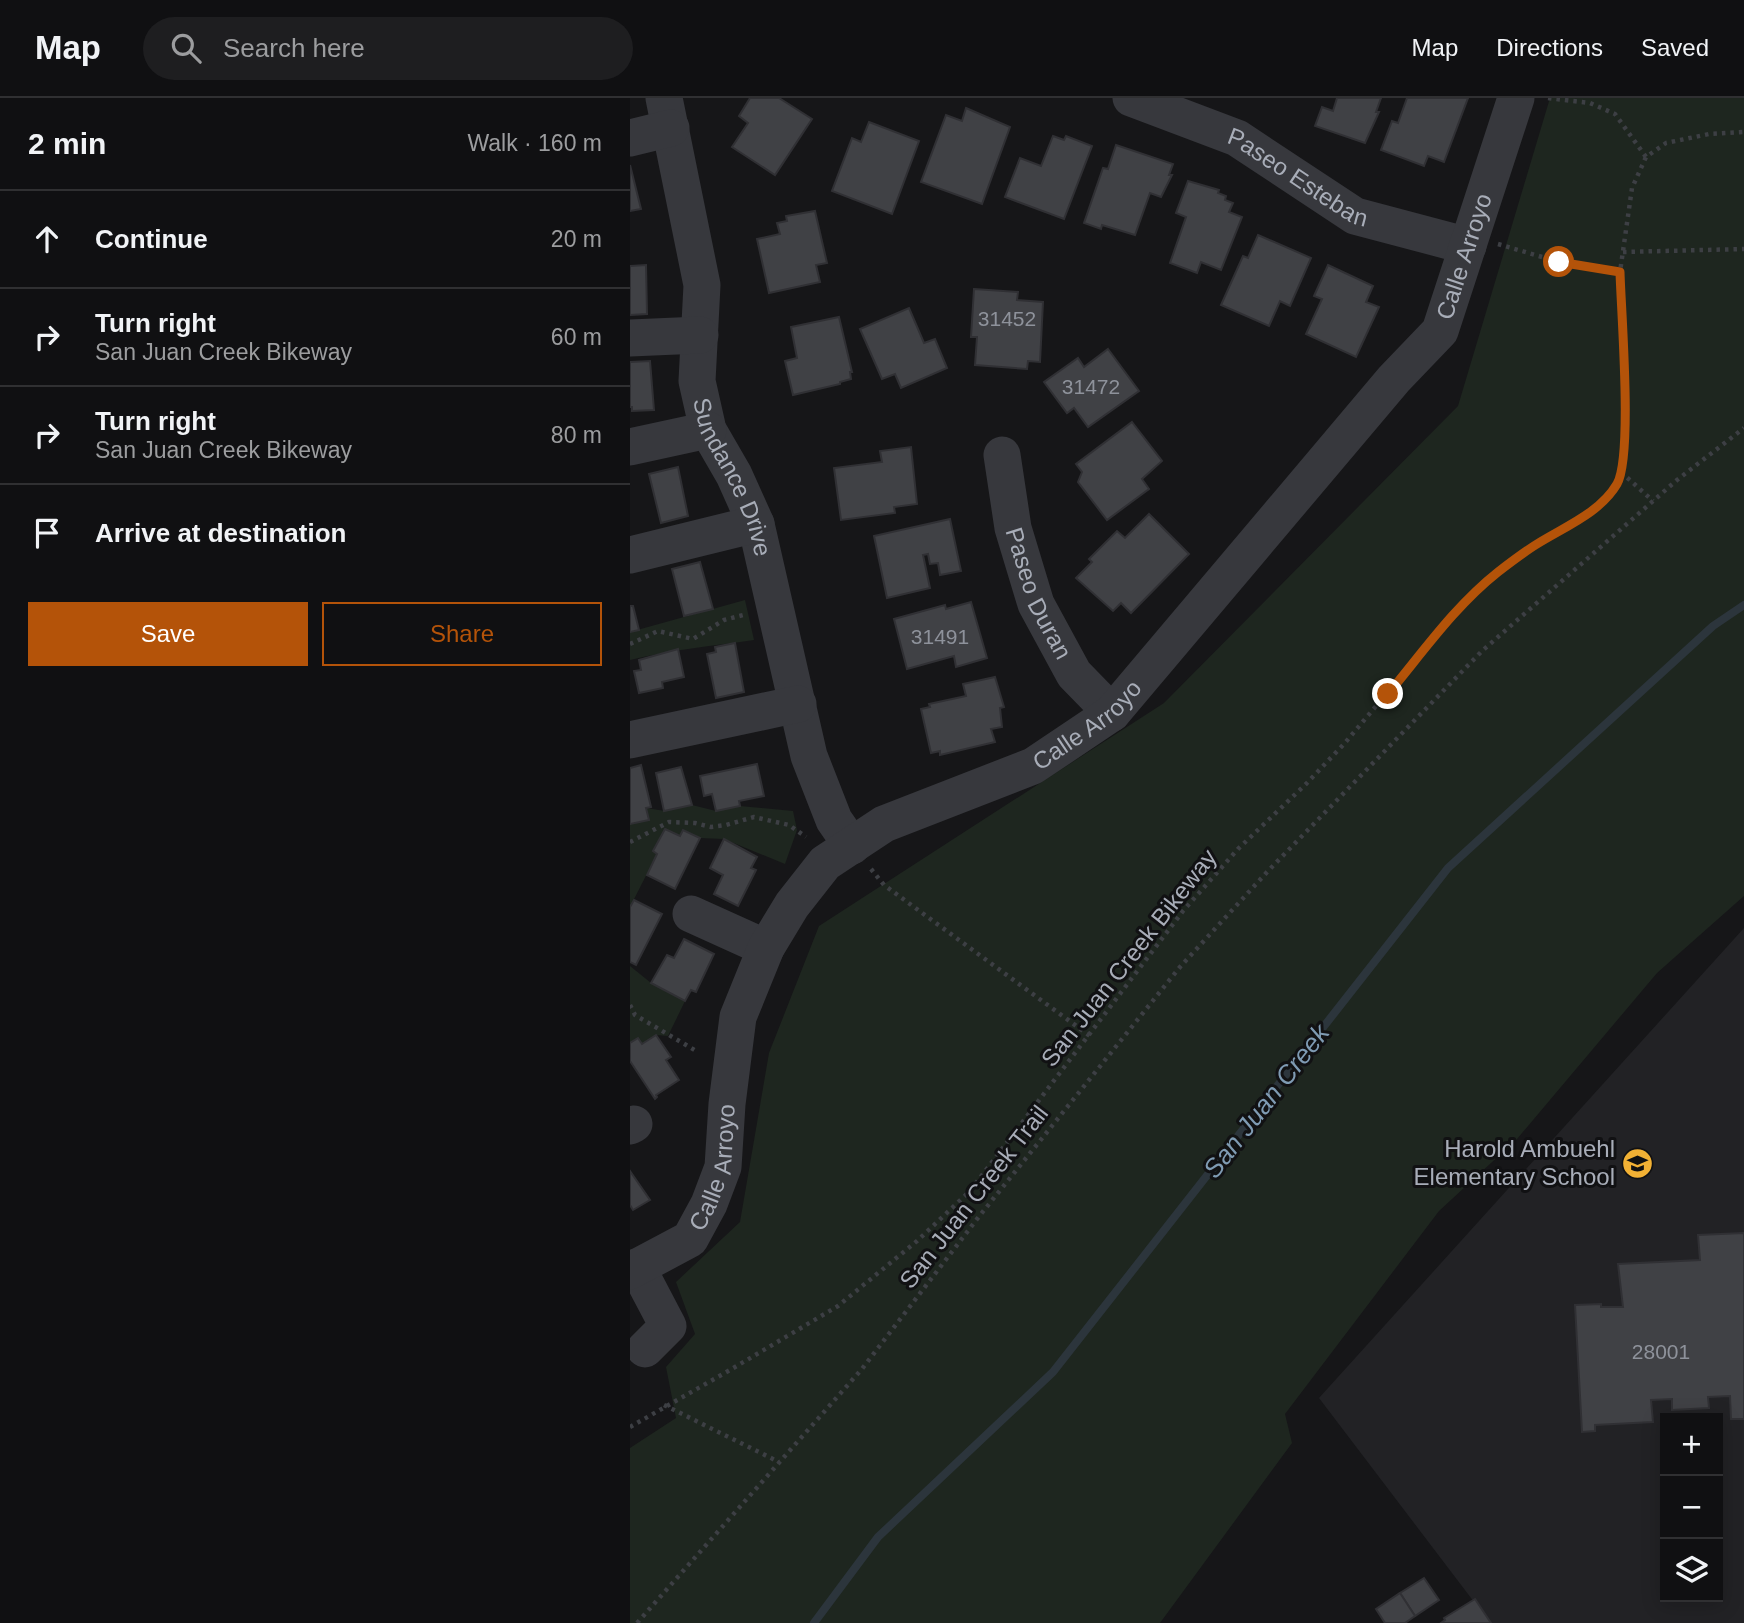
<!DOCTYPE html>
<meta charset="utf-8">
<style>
:root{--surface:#101012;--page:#1e1e20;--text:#f1f3f6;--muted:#9c9d9f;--line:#303032;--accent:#b45309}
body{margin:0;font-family:Arial,sans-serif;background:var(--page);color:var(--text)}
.controls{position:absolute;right:21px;bottom:21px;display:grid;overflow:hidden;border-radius:0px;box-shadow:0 4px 18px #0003}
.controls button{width:63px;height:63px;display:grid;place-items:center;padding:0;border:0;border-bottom:2px solid var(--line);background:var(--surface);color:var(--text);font:35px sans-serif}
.stop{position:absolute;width:21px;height:21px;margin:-16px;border:5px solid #b45309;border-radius:50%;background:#fff}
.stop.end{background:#b45309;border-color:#fff;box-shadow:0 2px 7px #0008}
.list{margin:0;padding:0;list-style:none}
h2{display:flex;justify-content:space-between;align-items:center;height:91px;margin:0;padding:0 28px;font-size:30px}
h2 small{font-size:23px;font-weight:400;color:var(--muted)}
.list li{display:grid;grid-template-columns:46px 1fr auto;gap:21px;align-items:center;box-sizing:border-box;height:98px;padding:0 28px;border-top:2px solid var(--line)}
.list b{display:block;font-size:26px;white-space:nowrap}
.list p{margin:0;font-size:23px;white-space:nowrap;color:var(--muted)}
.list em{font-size:23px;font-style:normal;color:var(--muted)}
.actions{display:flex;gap:14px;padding:21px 28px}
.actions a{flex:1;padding:16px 0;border:2px solid var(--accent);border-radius:0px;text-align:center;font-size:24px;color:var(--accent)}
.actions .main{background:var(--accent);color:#fff}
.icon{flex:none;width:38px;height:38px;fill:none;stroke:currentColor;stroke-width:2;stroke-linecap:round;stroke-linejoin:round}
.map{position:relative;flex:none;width:1114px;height:1525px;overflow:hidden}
header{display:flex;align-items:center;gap:42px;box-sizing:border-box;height:98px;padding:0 35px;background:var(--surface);border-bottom:2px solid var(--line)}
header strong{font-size:33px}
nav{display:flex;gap:38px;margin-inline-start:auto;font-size:24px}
.search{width:490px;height:63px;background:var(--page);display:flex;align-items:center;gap:18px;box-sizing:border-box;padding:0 24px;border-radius:38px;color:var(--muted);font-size:26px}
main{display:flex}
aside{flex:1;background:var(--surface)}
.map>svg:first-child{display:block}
.built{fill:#222225;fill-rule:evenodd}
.green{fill:#1e261f}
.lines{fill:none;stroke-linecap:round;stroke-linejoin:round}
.stream{stroke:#2c353c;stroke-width:8}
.building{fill:#404145;stroke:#303034;stroke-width:2}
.path{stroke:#3d3f44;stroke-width:4.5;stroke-dasharray:3.5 5;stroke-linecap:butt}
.minor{stroke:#37383d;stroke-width:37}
.route{stroke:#b45309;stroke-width:9}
.labels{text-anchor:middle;stroke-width:6;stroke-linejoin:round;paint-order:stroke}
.number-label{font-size:21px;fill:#8e929b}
.street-label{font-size:24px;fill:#a8adb8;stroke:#111113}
.poi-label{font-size:24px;fill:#a8adb8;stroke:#111113;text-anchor:end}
.water-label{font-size:26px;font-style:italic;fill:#7f9bb3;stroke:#111113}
</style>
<header>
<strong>Map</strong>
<div class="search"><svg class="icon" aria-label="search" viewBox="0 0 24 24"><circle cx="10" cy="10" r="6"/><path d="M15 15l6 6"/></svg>Search here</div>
<nav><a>Map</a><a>Directions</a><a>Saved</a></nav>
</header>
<main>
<aside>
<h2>2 min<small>Walk · 160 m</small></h2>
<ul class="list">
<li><svg class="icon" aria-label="ahead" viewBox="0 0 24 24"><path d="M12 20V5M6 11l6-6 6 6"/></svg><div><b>Continue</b></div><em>20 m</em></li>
<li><svg class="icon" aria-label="right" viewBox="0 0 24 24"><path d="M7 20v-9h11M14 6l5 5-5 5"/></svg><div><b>Turn right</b><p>San Juan Creek Bikeway</p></div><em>60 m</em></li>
<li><svg class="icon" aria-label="right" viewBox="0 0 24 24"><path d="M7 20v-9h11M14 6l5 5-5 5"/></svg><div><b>Turn right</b><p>San Juan Creek Bikeway</p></div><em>80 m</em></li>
<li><svg class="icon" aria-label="arrive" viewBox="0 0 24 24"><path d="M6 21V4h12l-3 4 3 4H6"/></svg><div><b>Arrive at destination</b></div></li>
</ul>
<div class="actions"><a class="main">Save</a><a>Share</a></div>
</aside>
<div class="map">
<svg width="1114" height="1525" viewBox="0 0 1114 1525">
<rect width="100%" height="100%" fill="#161618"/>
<!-- built -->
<path class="built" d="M1114 830V1525H860L689 1300ZM1035 1320H1088V1499H1035Z"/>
<!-- green -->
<g class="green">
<path d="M920 0H1114V798L1027 875 887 1041 809 1113 655 1316 662 1345 530 1525H0V1350L46 1320 36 1269 65 1236 46 1184 110 1124 139 955 189 828 534 605 828 308Z"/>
<path d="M115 502 124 542C82 548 41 552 0 562V534Z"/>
<path d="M62 707 86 713 110 708 163 713 167 732 155 766 94 741 70 740 54 732 50 738 23 753 27 756 0 809V726L18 722 16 710 35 713Z"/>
<path d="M0 868 21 885 55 903 38 938 26 937 12 946 8 940 0 945Z"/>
</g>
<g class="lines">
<!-- stream -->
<path class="stream" d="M184 1525 248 1439 423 1274 818 770 1083 528 1114 507"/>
</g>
<!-- building -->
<g class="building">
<path d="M120 0H149L182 21 145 77 102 49 118 25 109 18Z"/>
<path d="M707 0H751L746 14H749L735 45 685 28 692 9 703 13Z"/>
<path d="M777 0H838L814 64 798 58 794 68 751 52 762 23 768 25Z"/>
<path d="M336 10 380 29 352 106 291 84 316 17 332 23Z"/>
<path d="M239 24 289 43 262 116 202 93 222 40 231 44Z"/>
<path d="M423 38 434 42 436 38 462 48 434 121 375 99 390 60 411 68Z"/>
<path d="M486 47 543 66 539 77H542L531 99 520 95 505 137 472 127 471 131 454 125 473 70 478 71Z"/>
<path d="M0 67 11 111 0 113Z"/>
<path d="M558 83 589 92 588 95 596 98 595 102 603 105 599 114 612 119 591 172 571 164 567 175 540 165 556 119 546 115Z"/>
<path d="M185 113 197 165 186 167 190 184 139 195 127 141 150 136 147 125 157 123 156 118Z"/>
<path d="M628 137 681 160 660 208 650 203 639 228 591 207 613 158 618 160Z"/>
<path d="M16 167 17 216 0 217V168Z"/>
<path d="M698 167 743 188 736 204 749 209 726 259 676 236 692 201 684 198Z"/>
<path d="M344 191 388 194 387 202 413 204 410 264 398 263 397 271 345 267 347 239H341Z"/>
<path d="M279 210 294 245 305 241 317 270 271 290 265 276 252 281 230 231Z"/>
<path d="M209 219 222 274H220L221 281 210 284V286L163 297 155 263 167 260 161 229Z"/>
<path d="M478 251 509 293 458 329 444 310 437 315 414 284 448 260 454 269Z"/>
<path d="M20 263 24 312 2 313V309H0V264Z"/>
<path d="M502 324 532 363 512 381 519 391 477 422 448 384 452 374 446 366Z"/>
<path d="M281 349 287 406 264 409 265 415 211 422 204 370 252 364 250 353Z"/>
<path d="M48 369 58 418 31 425 19 376Z"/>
<path d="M519 416 559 456 501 515 491 505 483 513 446 480 462 464 459 461 487 433 495 440Z"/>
<path d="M320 421 331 473 310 477 308 465 300 466 298 456 293 457 300 490 257 500 244 438Z"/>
<path d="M70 464 83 511 54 518 42 471Z"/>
<path d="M341 504 357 560 326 569 324 558 277 571 264 521 315 507 316 511Z"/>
<path d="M0 508H3L9 532 0 534Z"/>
<path d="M105 545 114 594 86 600 77 556 86 554 85 549Z"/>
<path d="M48 551 54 579 32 584 33 590 9 595 4 573 11 572 9 562Z"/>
<path d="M365 579 374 609 370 610 372 629 361 631 365 644 310 657V653L301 655 291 611 300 609 299 606 336 598 333 586Z"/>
<path d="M127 666 134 698 109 703 110 708 86 713 82 696 74 698 70 678Z"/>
<path d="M11 667 21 709 16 710 19 722 0 726V670Z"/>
<path d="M51 669 62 707 34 713 26 675Z"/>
<path d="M35 731 50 738 53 732 70 740 45 791 17 777 27 756 23 753Z"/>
<path d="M94 741 127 759 121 770 126 772 108 808 84 796 93 777 80 770Z"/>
<path d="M4 802 32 816 6 867 0 864V809Z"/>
<path d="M54 841 84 856 66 894 61 892 55 903 21 885 37 857 44 860Z"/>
<path d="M26 937 41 959 36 962 49 982 26 997 27 999 25 1001 0 963V945L8 940 12 946Z"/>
<path d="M0 1073 20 1102 3 1112 0 1107Z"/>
<path d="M1114 1135V1321H1101L1100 1298 1078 1299 1079 1310 1042 1312V1301L1021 1302 1023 1324 965 1327V1333L952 1334 945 1207 971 1206V1209H993L988 1166 1070 1162 1068 1137Z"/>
<path d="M794 1480 809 1502 785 1518 770 1495Z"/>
<path d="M770 1495 785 1518 775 1525H755L746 1511Z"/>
<path d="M845 1501 861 1525H811L815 1522 814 1520Z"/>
</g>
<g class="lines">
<!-- path -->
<g class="path">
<path d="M918 0 960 5 985 16 1016 59"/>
<path d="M868 146 929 164 990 174"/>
<path d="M993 154 1114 151"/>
<path d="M991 374 1023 403"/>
<path d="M0 546 28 533 63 541 94 522 117 516"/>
<path d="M0 744 39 724 65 725 81 729 96 727 124 719 159 727 176 739"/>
<path d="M241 771 254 787 460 938"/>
<path d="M0 907 5 917 68 954"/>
<path d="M34 1307 149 1364"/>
<path d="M0 1329 100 1272 208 1208 287 1143 340 1093 553 813 608 751 676 686 714 646 827 512 867 475 906 446 946 424 975 400 988 386 993 369 995 335 990 174 1002 90 1016 59 1036 45 1079 36 1114 34"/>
<path d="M7 1525 232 1271 347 1121 550 869 638 773 852 553 1047 382 1114 330"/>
</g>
<!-- minor -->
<g class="minor">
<path id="s1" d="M34 0 72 187 67 283 78 332 104 377 126 426 179 658 204 722 222 748"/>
<path id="s2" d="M501 0 607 40 725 118 838 148"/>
<path d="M0 40 41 30"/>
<path d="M0 240 70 237"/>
<path d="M0 349 78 332"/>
<path id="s3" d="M372 357 383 430 406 506 444 576 482 615"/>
<path d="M0 457 126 426"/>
<path d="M0 642 168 606"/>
<path d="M61 816 136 850"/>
<path d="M0 1028 4 1026"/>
<path d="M7 1169 38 1228 15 1251"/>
<path id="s4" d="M0 1173 60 1141 79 1106 93 1069 97 1006 108 919 136 850 162 807 195 765 254 726 403 668 482 615 764 281 810 233 886 0"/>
</g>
</g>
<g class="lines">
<!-- route -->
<path class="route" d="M758 596C793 554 825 508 868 474 881 464 894 454 907 446 934 429 970 415 987 386 1003 358 991 213 990 174L929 164"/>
</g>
<!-- icons -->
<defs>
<symbol id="school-disc" viewBox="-11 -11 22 22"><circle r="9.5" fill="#f2b134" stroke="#111113"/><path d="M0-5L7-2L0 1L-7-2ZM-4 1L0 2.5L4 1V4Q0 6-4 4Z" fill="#111"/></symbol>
</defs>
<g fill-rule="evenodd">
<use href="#school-disc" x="990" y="1048" width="35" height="35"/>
</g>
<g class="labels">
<!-- number labels -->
<g class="number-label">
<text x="377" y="228">31452</text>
<text x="461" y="296">31472</text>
<text x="310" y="546">31491</text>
<text x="1031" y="1261">28001</text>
</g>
<!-- street labels -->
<g class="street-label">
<text dy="8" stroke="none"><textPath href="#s2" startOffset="186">Paseo Esteban</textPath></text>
<text dy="8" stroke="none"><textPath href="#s4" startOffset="1384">Calle Arroyo</textPath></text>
<text dy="8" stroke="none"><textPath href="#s1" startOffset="390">Sundance Drive</textPath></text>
<text dy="8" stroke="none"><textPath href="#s3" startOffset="144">Paseo Duran</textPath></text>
<text dy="8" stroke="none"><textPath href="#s4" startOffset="775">Calle Arroyo</textPath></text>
<text transform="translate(499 860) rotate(-52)" y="8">San Juan Creek Bikeway</text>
<text dy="8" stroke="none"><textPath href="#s4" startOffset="145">Calle Arroyo</textPath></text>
<text transform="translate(344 1099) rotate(-52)" y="8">San Juan Creek Trail</text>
</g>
<!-- poi labels -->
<g class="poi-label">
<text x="985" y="1059">Harold Ambuehl<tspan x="985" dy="28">Elementary School</tspan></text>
</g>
<!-- water labels -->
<g class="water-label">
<text transform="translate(636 1003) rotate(-52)" y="9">San Juan Creek</text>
</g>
</g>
</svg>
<div class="controls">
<button>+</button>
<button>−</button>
<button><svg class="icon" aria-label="layers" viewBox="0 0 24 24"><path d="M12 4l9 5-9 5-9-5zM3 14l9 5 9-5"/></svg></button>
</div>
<div class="stop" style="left:929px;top:164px"></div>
<div class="stop end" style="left:758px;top:596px"></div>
</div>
</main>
